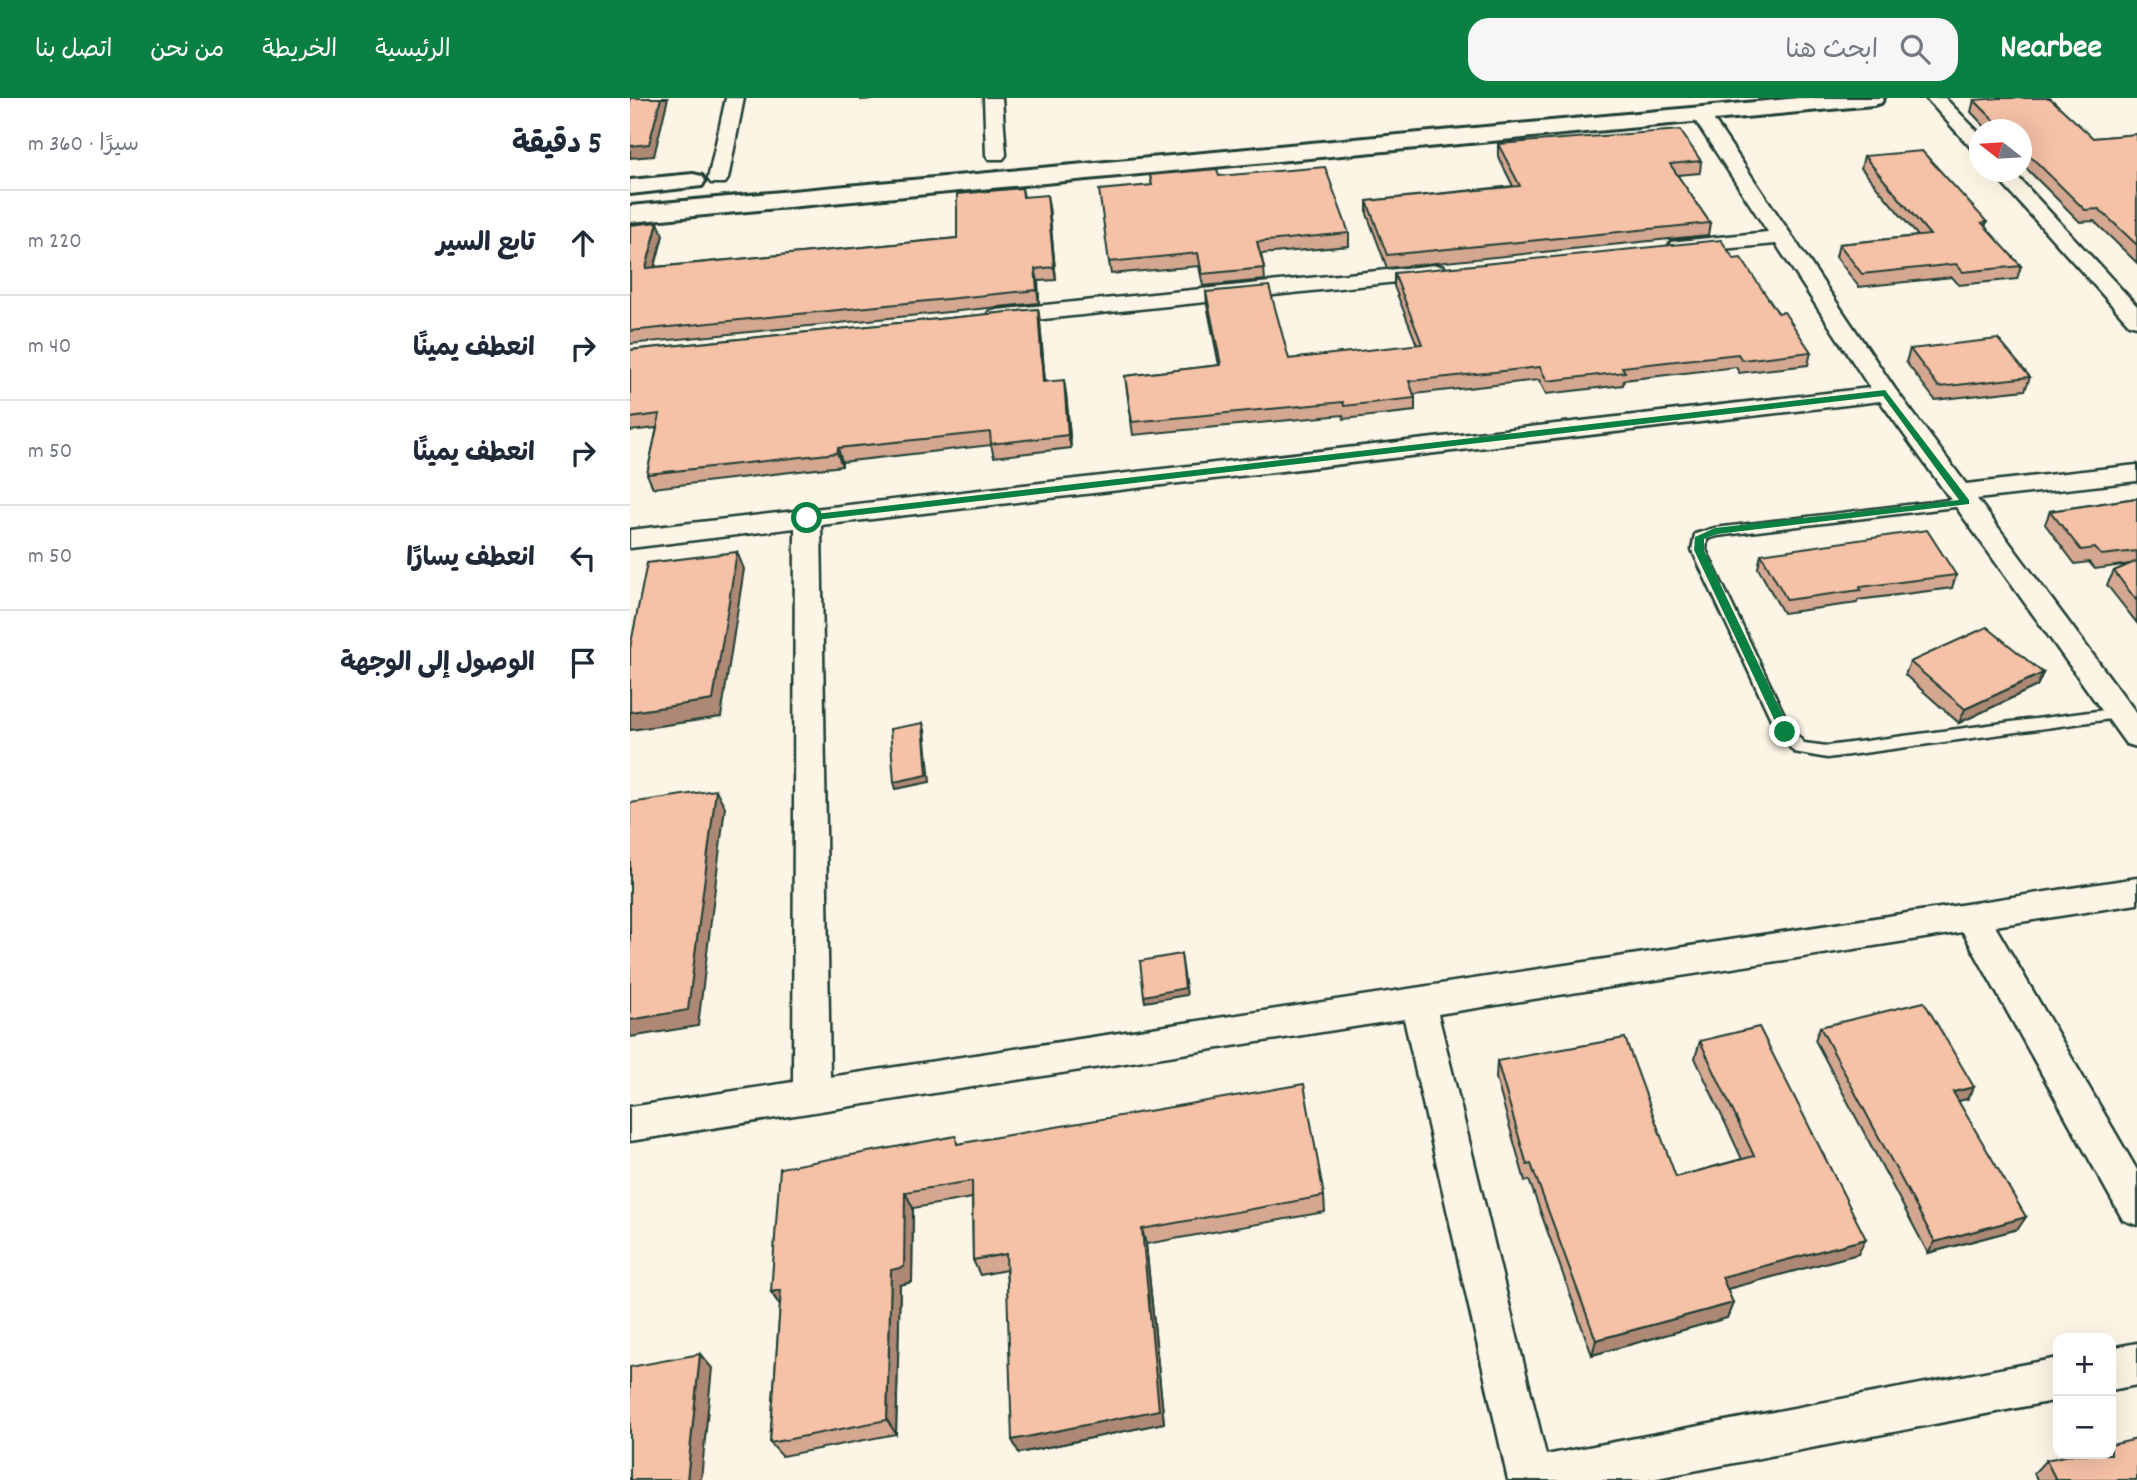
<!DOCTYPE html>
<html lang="ar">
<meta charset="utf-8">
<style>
:root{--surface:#fff;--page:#f6f6f7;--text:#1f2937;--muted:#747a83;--line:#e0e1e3;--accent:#0b8043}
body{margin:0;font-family:Dekko,"Playpen Sans Arabic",sans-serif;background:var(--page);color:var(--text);direction:rtl}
.controls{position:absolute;right:21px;bottom:21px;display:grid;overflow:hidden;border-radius:14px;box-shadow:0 7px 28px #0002}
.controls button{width:63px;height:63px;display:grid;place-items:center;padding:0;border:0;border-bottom:2px solid var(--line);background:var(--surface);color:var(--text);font:35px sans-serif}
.compass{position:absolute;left:1339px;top:21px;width:63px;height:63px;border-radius:50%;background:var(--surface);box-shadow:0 7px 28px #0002;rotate:287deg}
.stop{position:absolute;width:21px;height:21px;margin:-16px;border:5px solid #0b8043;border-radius:50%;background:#fff}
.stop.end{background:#0b8043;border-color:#fff;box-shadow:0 2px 7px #0008}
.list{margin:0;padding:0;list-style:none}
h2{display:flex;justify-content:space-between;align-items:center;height:91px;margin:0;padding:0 28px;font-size:30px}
h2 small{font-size:23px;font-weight:400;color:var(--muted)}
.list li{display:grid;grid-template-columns:46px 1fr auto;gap:21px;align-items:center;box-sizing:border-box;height:105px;padding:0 28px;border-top:2px solid var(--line)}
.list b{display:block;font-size:26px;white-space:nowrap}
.list em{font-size:23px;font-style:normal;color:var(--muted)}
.icon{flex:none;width:38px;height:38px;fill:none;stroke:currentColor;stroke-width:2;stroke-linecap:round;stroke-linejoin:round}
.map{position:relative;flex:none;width:1507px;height:1382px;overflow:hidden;direction:ltr}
header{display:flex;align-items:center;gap:42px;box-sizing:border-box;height:98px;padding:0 35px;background:var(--accent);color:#fff}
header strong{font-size:33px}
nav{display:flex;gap:38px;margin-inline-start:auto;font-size:24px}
.search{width:490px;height:63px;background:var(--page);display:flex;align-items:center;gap:18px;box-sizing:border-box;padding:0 24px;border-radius:21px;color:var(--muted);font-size:26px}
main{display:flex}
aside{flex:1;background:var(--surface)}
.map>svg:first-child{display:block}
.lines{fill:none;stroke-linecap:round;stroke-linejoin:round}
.lane-casing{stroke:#1f3d34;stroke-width:5}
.street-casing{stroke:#1f3d34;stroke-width:5}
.secondary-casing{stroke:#1f3d34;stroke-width:6}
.lane{fill:#fcf5e5;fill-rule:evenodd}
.street{fill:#fcf5e5;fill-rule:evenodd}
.secondary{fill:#fcf5e5;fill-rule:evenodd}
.wall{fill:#d4a790;stroke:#1f3d34;stroke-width:2}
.shaded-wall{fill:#ac8875;stroke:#1f3d34;stroke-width:2}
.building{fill:#f6c2a7;stroke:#1f3d34;stroke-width:2}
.route{fill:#0b8043}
</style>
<header>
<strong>Nearbee</strong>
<div class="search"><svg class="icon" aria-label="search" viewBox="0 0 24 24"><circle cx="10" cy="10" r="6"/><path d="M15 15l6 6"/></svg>ابحث هنا</div>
<nav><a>الرئيسية</a><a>الخريطة</a><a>من نحن</a><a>اتصل بنا</a></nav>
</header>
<main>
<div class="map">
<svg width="1507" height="1382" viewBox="0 0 1507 1382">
<rect width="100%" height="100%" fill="#fcf5e5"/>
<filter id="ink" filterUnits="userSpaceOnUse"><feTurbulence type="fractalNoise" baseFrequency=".0143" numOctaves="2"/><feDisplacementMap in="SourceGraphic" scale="14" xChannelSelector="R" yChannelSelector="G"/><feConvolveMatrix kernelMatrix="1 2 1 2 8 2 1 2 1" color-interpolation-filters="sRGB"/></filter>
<g filter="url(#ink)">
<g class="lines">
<defs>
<path id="lane" d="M1336 400 1341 401V407L1087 438 1077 441 1076 452 1161 631 1174 645 1197 648 1490 610 1495 611 1498 615 1495 619 1197 660 1164 654 1147 634 1062 452 1065 436 1085 430Z"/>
<g id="street">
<path d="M96 0H114L98 81 95 85H81L78 81Z"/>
<path d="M354 0H372L376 57 373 61H359L356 57Z"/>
<path d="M1296 0H1315L1350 36V54L1343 52Z"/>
<path d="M1070 10 1077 12 1265 291 1336 386 1507 367V383L1347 401 1507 616V649L1496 646 1250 303 191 427 200 979 1507 780V806L1365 828 1507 1072V1127L1493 1122 1333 834 808 916 916 1357 1428 1260V1302L1017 1382H878L774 921 0 1043V1009L163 984 165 430 0 450V432L1240 290 1146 146 1049 155 1041 154 1038 149 1041 144 1049 143 1138 134 1061 16Z"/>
<path d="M1362 74H1383L1507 208V228L1499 226Z"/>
<path d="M806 167 814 169 817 174 814 179 367 226 359 224 356 219 359 214 367 212Z"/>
<path d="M1507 1245V1287L1481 1292V1250Z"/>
</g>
<g id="secondary">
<path d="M1169 0H1254L1251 5 1243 7 0 124V108Z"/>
<path d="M63 76 72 78 75 83 72 88 0 96V82Z"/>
</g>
</defs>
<!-- lane casing -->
<use href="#lane" class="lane-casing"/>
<!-- street casing -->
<use href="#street" class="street-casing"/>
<!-- secondary casing -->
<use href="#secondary" class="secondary-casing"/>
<!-- lane -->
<use href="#lane" class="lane"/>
<!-- street -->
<use href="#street" class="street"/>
<!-- secondary -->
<use href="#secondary" class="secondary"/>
</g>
<!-- wall -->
<g class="wall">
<path d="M1344 2 1463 40 1507 36V165L1464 123 1450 124 1391 65V32H1358L1341 14Z"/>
<path d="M868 46 1071 63 1070 75 1047 77 1080 125 1078 137 757 170 737 116V103L883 88 868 58Z"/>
<path d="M1234 58 1357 124 1355 129 1391 168 1387 181 1329 187 1322 179 1229 189 1206 159 1209 146 1288 138 1231 70Z"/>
<path d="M520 77 589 78 719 135V148L631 156 634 170 635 182 573 188 569 168 481 176 479 164 522 87Z"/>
<path d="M392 90 394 99 419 109 426 182 408 183 409 205 0 246V127L33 137 25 169 327 140Z"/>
<path d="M1104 161 1181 254 1178 267 1109 275 1106 269 994 282 993 287 916 296 909 282 784 296 785 300V313L714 321 713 317 503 337 495 278 589 267 577 207 576 194 659 261 787 247 764 188V175Z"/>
<path d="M408 211 410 224 415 284 436 295 441 350 364 359 361 347 212 364V368L23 390 17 376 27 330 0 333V252Z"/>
<path d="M1280 251 1400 279 1395 292 1305 302 1276 264Z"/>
<path d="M1507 400V525L1477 487 1484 473 1500 466 1465 471 1459 464 1445 466 1415 426 1420 413Z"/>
<path d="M1131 456 1326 477 1322 490 1228 502 1227 505 1153 515 1128 470Z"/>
<path d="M1280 564 1413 575 1407 588 1329 625 1275 577Z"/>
<path d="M1190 929 1337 1001 1328 1003 1388 1131 1298 1155 1185 942Z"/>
<path d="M1070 943 1228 1156 1097 1191 1103 1205 1097 1220 962 1257 899 1082 895 1083 866 980 867 963 1046 1079 1112 1061 1065 960Z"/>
<path d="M329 1046 694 1098 695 1114 516 1146 534 1325 389 1355 376 1172 350 1177 343 1162 342 1100 283 1110 282 1184 270 1187 266 1336 152 1358 140 1345 150 1208 141 1194Z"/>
<path d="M1416 1362 1507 1382H1407L1404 1375Z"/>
</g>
<!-- shaded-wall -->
<g class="shaded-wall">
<path d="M31 0H38L24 58 0 60V48Z"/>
<path d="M231 0H259L231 2Z"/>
<path d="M417 97 419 109 426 182 424 169Z"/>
<path d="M28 124 33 137 21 182 16 170Z"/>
<path d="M405 171 408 183 409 205 407 192Z"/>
<path d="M408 211 410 224 416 297 413 284Z"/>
<path d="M434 282 436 295 441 350 438 337Z"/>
<path d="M208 350 212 364V368L207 355Z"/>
<path d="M107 454 114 471 91 619 0 632V614Z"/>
<path d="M1413 575 1407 588 1329 625 1335 611Z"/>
<path d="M293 625 295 632 300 684 266 691 264 684Z"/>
<path d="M86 692 95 709 68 928 0 939V922Z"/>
<path d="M551 856 557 897 515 904 514 898Z"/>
<path d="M1344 989 1337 1001 1316 1006 1323 994Z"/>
<path d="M275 1094 283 1110 282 1184 270 1187 266 1336 257 1322 261 1172Z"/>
<path d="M1396 1119 1388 1131 1298 1155 1305 1144Z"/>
<path d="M512 1131 516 1146 534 1325 389 1355 382 1342Z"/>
<path d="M1236 1141 1228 1156 1086 1194 1092 1179Z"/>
<path d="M151 1192V1209L141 1194Z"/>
<path d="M1103 1205 1097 1220 962 1257 966 1242Z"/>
<path d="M70 1256 82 1270 71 1382H57Z"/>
</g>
<!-- building -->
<g class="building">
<path d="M0 0H31L19 46 0 48Z"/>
<path d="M1369 0H1420L1463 40 1507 36V147L1469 111 1455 112 1391 49V32H1374L1344 2Z"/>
<path d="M1050 32 1071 63 1040 66 1080 125 757 157 737 103 890 88 868 46Z"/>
<path d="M1292 53 1357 124 1352 125 1391 168 1333 174 1326 166 1232 176 1209 146 1300 137 1234 58Z"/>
<path d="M695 69 719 135 627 144 634 170 572 176 568 155 479 164 469 92 522 87 520 77 587 71 589 78Z"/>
<path d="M392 90 393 99 417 97 424 169 405 171 407 192 0 233V127L28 124 16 170 327 140V96Z"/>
<path d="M1091 142 1104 161 1111 160 1148 215 1154 214 1181 254 1112 262 1108 256 992 269 995 274 917 283 910 269 779 283 785 300 714 308 713 304 502 324 495 278 591 267 576 194 639 188 659 261 792 246 764 175Z"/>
<path d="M408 211 413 284 434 282 438 337 361 346 360 334 208 350 207 355 17 376 30 316 0 320V252Z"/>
<path d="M1368 241 1400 279 1309 289 1280 251Z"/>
<path d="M1507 400V453L1471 457 1465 450 1451 452 1420 413Z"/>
<path d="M1297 432 1326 477 1230 489 1231 492 1157 502 1131 456Z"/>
<path d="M107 454 83 602 0 614V550L17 465Z"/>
<path d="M1507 463V503L1484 473Z"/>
<path d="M1357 529 1413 575 1335 611 1280 564Z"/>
<path d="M293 625 297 677 264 684 260 631Z"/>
<path d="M86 692 58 912 0 922V705Z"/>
<path d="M551 856 555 890 514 898 510 863Z"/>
<path d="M1294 904 1344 989 1323 994 1396 1119 1305 1144 1190 929Z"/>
<path d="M1129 929 1236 1141 1092 1179 1103 1205 966 1242 901 1066 897 1067 867 963 995 940 1046 1079 1124 1058 1070 943Z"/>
<path d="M674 986 694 1098 512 1131 529 1312 382 1342 376 1156 343 1162 342 1083 275 1094 274 1169 261 1172 257 1322 140 1345 151 1192 141 1194 150 1070 326 1038 327 1046Z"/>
<path d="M70 1256 57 1382H0V1269Z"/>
<path d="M1507 1341V1382H1426L1416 1362 1443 1356H1481V1347Z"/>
</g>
</g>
<!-- route -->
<path class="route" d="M1255 292 1339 402V406L1087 436 1074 441V452L1161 634 1155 637 1150 634 1064 452 1065 439 1085 430 1329 402 1253 298 177 423 173 420 177 417Z"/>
</svg>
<div class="controls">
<button>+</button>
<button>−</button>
</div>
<svg class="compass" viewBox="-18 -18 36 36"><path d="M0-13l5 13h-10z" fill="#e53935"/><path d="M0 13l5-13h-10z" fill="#747a83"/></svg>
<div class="stop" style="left:177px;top:420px"></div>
<div class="stop end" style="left:1155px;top:634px"></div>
</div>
<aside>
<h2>5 دقيقة<small>سيرًا · 360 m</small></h2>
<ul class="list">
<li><svg class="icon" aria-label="ahead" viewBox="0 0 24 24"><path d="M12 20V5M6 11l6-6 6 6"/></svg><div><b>تابع السير</b></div><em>220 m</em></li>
<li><svg class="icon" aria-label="right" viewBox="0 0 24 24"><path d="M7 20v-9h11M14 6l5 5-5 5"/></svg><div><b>انعطف يمينًا</b></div><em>40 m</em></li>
<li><svg class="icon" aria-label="right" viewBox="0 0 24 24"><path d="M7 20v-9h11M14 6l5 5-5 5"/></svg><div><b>انعطف يمينًا</b></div><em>50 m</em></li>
<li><svg class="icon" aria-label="left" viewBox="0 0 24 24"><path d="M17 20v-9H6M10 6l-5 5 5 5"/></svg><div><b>انعطف يسارًا</b></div><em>50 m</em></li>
<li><svg class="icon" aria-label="arrive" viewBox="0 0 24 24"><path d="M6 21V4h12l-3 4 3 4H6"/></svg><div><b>الوصول إلى الوجهة</b></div></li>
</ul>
</aside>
</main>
